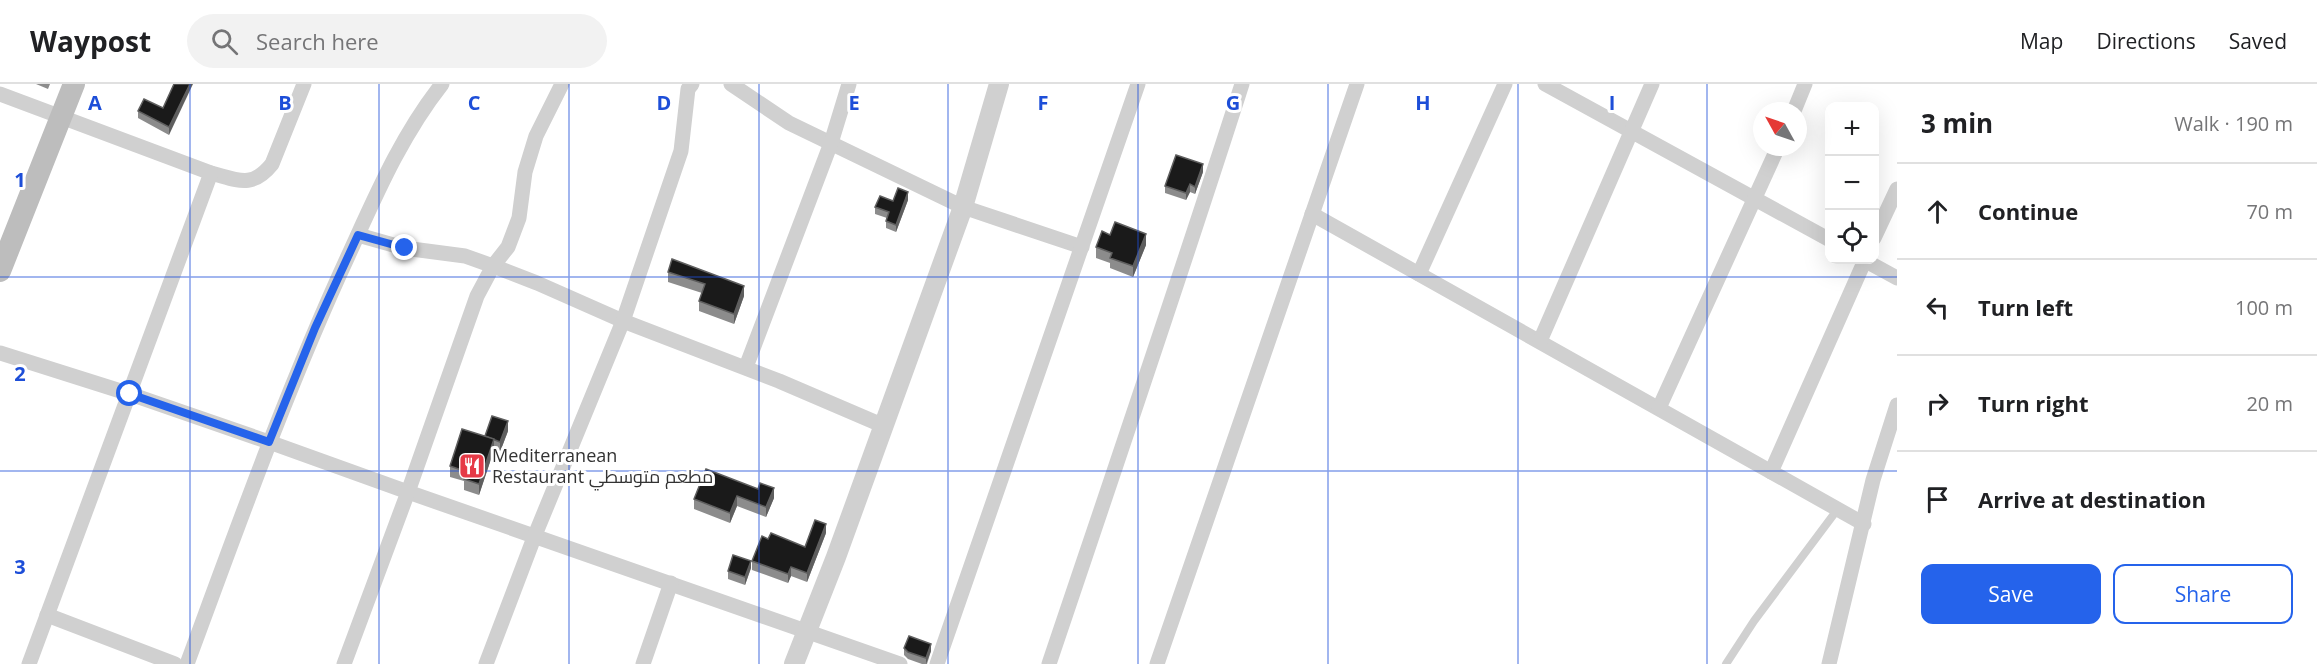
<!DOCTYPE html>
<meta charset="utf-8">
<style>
:root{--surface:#fff;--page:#f2f2f2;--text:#202124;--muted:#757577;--line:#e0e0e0;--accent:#2563eb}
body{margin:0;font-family:"Open Sans",Cairo,sans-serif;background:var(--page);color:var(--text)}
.controls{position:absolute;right:18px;top:18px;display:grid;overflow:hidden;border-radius:12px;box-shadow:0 6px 24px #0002}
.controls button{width:54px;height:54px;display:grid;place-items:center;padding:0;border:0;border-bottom:2px solid var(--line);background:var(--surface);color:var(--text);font:30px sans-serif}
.compass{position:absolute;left:1753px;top:18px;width:54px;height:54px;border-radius:50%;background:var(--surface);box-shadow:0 6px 24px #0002;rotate:310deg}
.stop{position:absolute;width:18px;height:18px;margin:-14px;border:4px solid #2563eb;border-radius:50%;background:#fff}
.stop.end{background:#2563eb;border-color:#fff;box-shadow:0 2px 6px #0008}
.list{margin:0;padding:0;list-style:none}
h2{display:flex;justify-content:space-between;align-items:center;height:78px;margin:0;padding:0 24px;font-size:26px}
h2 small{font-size:20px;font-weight:400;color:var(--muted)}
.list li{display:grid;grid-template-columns:39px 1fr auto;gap:18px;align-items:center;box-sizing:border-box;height:96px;padding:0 24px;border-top:2px solid var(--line)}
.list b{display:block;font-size:22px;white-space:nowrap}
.list em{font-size:20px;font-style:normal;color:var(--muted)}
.actions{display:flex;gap:12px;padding:18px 24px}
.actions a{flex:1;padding:14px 0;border:2px solid var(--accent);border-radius:12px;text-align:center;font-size:21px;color:var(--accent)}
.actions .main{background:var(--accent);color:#fff}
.icon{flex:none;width:33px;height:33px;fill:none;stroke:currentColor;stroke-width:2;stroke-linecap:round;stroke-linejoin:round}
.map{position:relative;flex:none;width:1897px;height:580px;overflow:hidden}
header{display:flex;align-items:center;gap:36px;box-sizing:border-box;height:84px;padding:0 30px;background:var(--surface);border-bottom:2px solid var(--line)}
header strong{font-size:28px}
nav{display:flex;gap:33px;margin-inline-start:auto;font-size:21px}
.search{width:420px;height:54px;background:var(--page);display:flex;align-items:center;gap:15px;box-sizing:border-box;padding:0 21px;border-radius:33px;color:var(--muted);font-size:22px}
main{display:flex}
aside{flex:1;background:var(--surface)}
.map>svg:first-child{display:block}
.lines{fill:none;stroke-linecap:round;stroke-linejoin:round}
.service{stroke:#d0d0d0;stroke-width:8}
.minor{stroke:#d0d0d0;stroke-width:15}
.tertiary{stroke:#d0d0d0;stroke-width:20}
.secondary{stroke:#bdbdbd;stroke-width:22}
.wall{fill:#8c8c8c}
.shaded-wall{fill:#5f5f5f}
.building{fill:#1a1a1a;stroke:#5f5f5f;stroke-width:1.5}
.route{stroke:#2563eb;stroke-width:8}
.grid{fill:none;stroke:#1d4ed8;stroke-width:1.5;stroke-opacity:0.55}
.labels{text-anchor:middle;stroke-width:6;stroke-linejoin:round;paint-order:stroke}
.poi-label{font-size:18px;fill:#333;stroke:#fff;text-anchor:start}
.grid-label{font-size:20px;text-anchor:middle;font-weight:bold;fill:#1d4ed8;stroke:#fff;stroke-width:6;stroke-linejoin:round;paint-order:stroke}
</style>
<header>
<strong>Waypost</strong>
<div class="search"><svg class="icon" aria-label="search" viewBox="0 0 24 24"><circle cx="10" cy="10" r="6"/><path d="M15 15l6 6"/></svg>Search here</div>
<nav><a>Map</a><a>Directions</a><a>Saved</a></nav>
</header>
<main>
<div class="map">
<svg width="1897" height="580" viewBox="0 0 1897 580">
<rect width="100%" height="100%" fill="#fff"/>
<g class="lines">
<!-- service -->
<path class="service" d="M1726 580 1754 537 1837 426"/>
<!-- minor -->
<g class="minor">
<path d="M731 0 789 39 963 123 1082 163"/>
<path d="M1545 0 1830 156"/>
<path d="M0 10 211 89C238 96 252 105 272 80L304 0"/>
<path d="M1794 27 1805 0"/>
<path d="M1312 130 1864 440"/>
<path d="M358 151 404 164 465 172 493 182 537 199 623 237 779 297 884 342"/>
<path d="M1874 154 1897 105"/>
<path d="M1864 176 1897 194"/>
<path d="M1419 190 1505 0"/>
<path d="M1540 257 1652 0"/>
<path d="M0 269 130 310 269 358 408 408 900 580"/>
<path d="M746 283 831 59 849 0"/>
<path d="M1659 324 1778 63"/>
<path d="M1771 388 1865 176"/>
<path d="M47 531 175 580"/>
<path d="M29 580 211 89"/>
<path d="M187 580C238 442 287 304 349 170 376 111 401 52 442 0"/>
<path d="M344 580 408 408 477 212 493 182 508 163 519 134 525 88 536 52 562 0"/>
<path d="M486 580 535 451 623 237 681 67 688 5 692 0"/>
<path d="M643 580 671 499"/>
<path d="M937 580 1138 0"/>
<path d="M1049 580C1114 387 1180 194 1242 0"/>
<path d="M1157 580 1357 0"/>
<path d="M1829 580 1873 396 1897 321"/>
</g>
<!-- tertiary -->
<path class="tertiary" d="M794 580 836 473 963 123 999 0"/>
<!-- secondary -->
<path class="secondary" d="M0 187 74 0"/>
</g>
<!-- wall -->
<g class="wall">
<path d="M36 0H50L48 5Z"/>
<path d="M174 0 169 51 138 34V27L163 24Z"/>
<path d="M1203 88 1195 110 1190 108 1186 116 1165 109V102Z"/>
<path d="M908 116 896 148 886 144V137L887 134 875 130V123L893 117Z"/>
<path d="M1110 151 1146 161 1133 193 1110 184V179L1096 174V163Z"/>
<path d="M668 188 744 212 734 240 699 227V217L702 209 668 198Z"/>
<path d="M508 347 500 368 494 366 479 411 464 406V397L450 393V382L485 352Z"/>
<path d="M706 385 774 414 766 433 737 422 730 439 694 425V415Z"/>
<path d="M826 449 807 498 791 492 788 499 752 486V477L768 455 805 463Z"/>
<path d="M751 484 745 501 728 495V487Z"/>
<path d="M904 564 931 567 927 580H922L908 575 904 571Z"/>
</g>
<!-- shaded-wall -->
<g class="shaded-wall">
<path d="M190 0H193L169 51V43Z"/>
<path d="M1203 80V88L1195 110V103Z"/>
<path d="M1190 100V108L1186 116V109Z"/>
<path d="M908 108V116L896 148V141Z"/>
<path d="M1146 150V161L1133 193V182Z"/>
<path d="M744 202V212L734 240V230Z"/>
<path d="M508 337V347L500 368V358Z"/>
<path d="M494 355V366L479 411V400Z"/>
<path d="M774 404V414L766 433V423Z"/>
<path d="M737 412V422L730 439V429Z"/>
<path d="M826 440V449L807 498V489Z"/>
<path d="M751 477V484L745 501V493Z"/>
<path d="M791 483V492L788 499V490Z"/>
<path d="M931 560V567L926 580V574Z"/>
</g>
<!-- building -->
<g class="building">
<path d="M174 0H190L169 43 138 27 144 15 163 24Z"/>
<path d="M1176 71 1203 80 1195 103 1190 100 1186 109 1165 102Z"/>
<path d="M898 104 908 108 896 141 886 137 889 128 875 123 880 112 893 117Z"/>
<path d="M1115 138 1146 150 1133 182 1110 174 1112 169 1096 163 1102 147 1110 151Z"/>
<path d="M672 175 744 202 734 230 699 217 705 200 668 188Z"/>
<path d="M492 332 508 337 500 358 485 352Z"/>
<path d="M462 345 494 355 479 400 464 395 467 388 450 382Z"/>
<path d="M706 385 758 405 760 399 774 404 766 423 737 412 730 429 694 415Z"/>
<path d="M815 436 826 440 807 489 791 483 788 490 752 477 762 452 768 455 771 449 805 463Z"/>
<path d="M733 471 751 477 745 493 728 487Z"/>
<path d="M909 552 931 560 926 574 908 568 904 564Z"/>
</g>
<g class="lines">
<!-- route -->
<path class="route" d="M130 310 269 358 315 244 358 151 405 164"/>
</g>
<!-- grid -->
<path class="grid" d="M190 0V580M379 0V580M569 0V580M759 0V580M948 0V580M1138 0V580M1328 0V580M1518 0V580M1707 0V580M0 193H1897M0 387H1897"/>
<!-- icons -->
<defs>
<symbol id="restaurant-square" viewBox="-11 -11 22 22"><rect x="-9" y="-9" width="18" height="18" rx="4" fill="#e63946" stroke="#fff"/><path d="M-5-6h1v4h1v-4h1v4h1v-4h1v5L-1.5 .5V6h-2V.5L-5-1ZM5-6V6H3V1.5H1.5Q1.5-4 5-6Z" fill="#fff"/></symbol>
</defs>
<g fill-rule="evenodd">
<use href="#restaurant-square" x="457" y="367" width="30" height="30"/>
</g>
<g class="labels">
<!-- poi labels -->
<g class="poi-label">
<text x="492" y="378">Mediterranean<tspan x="492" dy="21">Restaurant مطعم متوسطي</tspan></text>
</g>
</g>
<g class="grid-label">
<text x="95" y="26">A</text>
<text x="285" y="26">B</text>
<text x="474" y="26">C</text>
<text x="664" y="26">D</text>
<text x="854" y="26">E</text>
<text x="1043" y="26">F</text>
<text x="1233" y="26">G</text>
<text x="1423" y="26">H</text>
<text x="1612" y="26">I</text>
<text x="20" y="103">1</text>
<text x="20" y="297">2</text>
<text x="20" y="490">3</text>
</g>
</svg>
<div class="controls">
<button>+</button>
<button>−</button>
<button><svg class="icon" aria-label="locate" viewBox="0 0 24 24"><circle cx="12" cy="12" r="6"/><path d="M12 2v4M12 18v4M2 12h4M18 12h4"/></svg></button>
</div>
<svg class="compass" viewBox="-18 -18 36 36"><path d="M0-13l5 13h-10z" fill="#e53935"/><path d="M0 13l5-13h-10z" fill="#757577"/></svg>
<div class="stop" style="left:130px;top:310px"></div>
<div class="stop end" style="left:405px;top:164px"></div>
</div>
<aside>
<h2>3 min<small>Walk · 190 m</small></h2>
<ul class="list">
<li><svg class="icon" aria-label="ahead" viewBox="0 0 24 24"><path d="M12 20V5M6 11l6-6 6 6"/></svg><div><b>Continue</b></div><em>70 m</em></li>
<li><svg class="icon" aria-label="left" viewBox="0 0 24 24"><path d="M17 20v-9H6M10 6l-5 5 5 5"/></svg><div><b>Turn left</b></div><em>100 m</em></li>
<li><svg class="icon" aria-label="right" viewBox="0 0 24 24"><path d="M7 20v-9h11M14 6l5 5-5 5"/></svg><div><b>Turn right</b></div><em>20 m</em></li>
<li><svg class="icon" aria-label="arrive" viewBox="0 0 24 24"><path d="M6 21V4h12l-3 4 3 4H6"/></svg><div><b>Arrive at destination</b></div></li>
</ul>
<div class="actions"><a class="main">Save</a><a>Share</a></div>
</aside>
</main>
